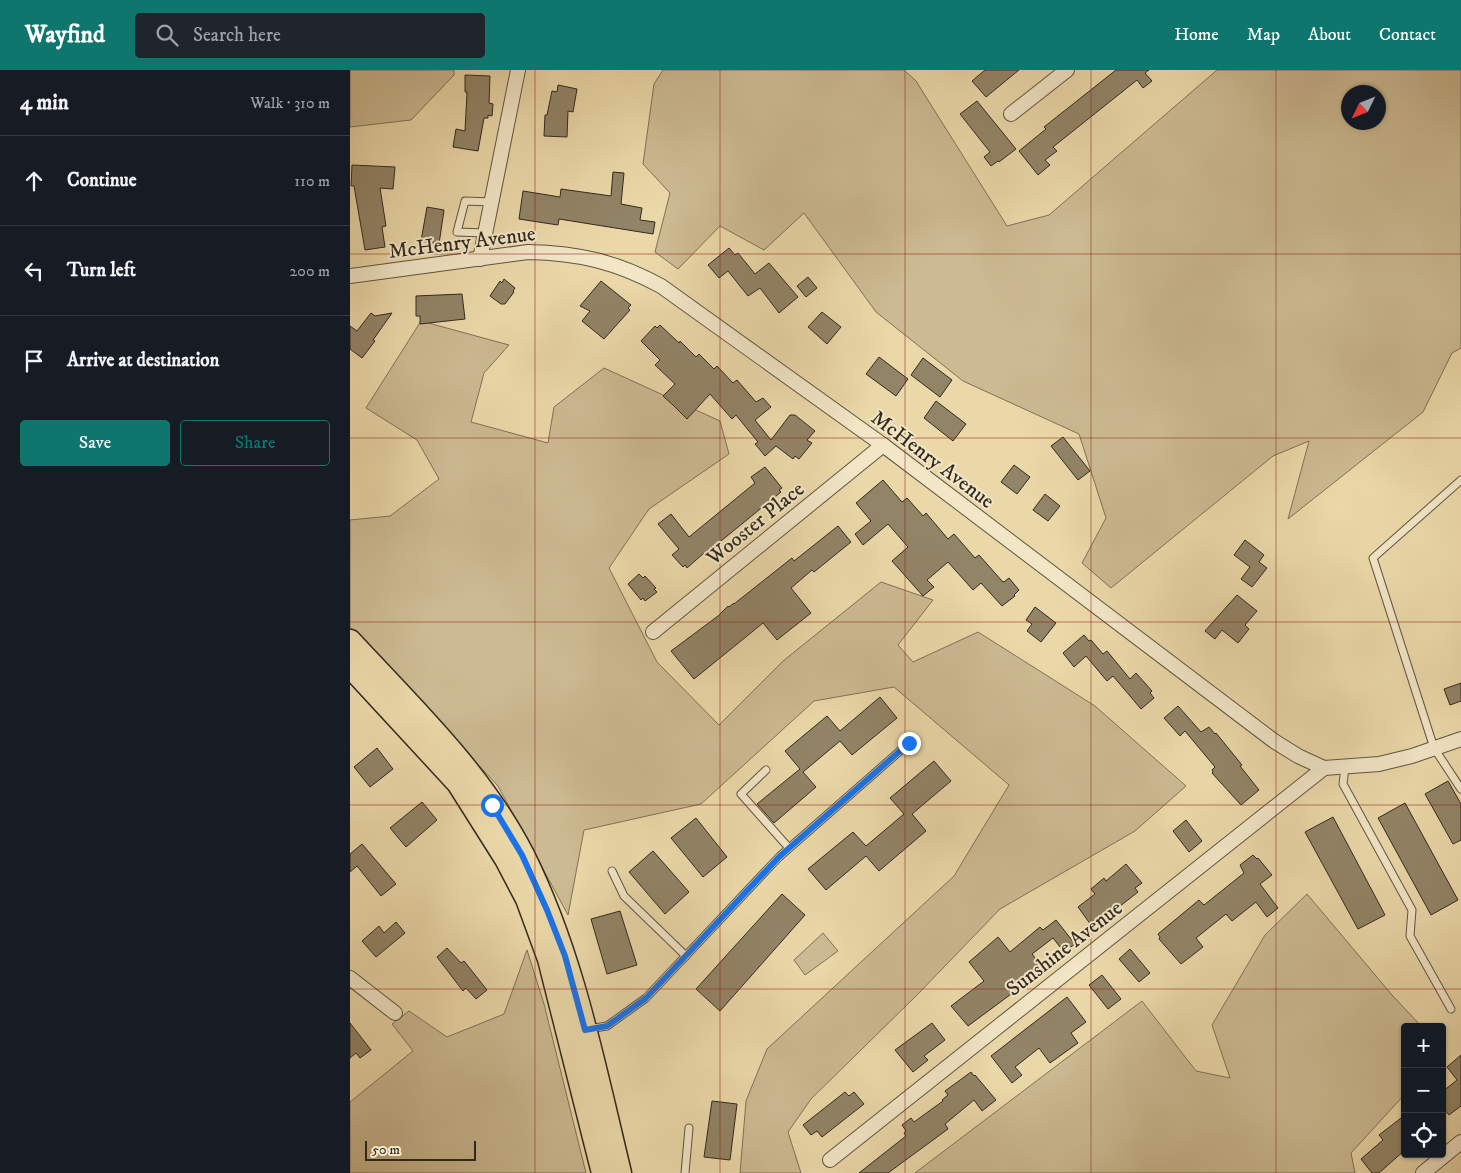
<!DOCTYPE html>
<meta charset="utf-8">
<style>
:root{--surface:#171b24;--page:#20242c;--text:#f1f3f6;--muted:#9ea1a6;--line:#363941;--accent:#0f766e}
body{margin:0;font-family:"IM FELL DW Pica",serif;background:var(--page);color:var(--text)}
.controls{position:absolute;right:15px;bottom:15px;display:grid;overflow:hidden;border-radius:5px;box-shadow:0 1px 4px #0004}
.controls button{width:45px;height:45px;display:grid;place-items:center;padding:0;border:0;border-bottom:1px solid var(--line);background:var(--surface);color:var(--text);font:25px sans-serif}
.compass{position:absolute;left:991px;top:15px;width:45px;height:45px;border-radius:50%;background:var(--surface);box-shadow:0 1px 4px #0004;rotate:227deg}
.scale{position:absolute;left:15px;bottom:12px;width:111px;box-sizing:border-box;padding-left:5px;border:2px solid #322a1f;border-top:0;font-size:14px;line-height:18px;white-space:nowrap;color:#322a1f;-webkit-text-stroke:4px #f2e6c7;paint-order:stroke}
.stop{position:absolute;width:15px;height:15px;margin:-11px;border:4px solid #1a73e8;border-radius:50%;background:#fff}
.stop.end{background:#1a73e8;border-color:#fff;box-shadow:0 1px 5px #0008}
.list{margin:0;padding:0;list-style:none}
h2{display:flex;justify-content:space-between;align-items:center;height:65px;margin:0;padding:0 20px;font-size:21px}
h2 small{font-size:16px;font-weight:400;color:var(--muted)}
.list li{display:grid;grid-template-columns:32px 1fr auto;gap:15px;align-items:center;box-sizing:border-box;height:90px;padding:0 20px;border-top:1px solid var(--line)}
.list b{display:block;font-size:19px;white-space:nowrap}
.list em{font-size:16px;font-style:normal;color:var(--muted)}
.actions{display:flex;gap:10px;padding:15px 20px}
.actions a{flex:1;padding:11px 0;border:1px solid var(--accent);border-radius:5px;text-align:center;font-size:18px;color:var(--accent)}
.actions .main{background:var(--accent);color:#fff}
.icon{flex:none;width:28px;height:28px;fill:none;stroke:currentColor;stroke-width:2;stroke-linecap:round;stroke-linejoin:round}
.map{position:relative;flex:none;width:1111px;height:1103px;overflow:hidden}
header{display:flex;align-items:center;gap:30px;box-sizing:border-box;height:70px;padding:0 25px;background:var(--accent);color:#fff}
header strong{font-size:24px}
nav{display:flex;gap:28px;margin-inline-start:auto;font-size:18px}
.search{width:350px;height:45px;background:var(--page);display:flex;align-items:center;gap:12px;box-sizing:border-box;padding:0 18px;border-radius:5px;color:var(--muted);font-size:19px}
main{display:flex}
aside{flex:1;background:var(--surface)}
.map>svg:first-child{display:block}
.green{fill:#ccba92;stroke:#7f7258;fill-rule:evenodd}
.building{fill:#928467;stroke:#322a1f}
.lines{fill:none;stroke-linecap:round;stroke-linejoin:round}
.service-casing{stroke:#605642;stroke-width:9}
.minor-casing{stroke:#605642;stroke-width:16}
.primary-casing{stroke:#322a1f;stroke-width:25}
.service{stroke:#f2e6c7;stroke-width:7}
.minor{stroke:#f2e6c7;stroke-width:14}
.primary{stroke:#ebd8a9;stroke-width:22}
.route{stroke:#1a73e8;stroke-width:6}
.grid{fill:none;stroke:#8f2418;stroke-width:1;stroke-opacity:0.55}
.labels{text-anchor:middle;stroke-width:4;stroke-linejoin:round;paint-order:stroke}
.street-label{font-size:21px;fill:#322a1f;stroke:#f2e6c7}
</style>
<header>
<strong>Wayfind</strong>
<div class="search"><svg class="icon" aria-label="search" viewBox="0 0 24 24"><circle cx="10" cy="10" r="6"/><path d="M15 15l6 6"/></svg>Search here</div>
<nav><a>Home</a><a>Map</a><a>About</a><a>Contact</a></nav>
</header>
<main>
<aside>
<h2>4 min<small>Walk · 310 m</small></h2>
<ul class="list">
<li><svg class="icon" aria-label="ahead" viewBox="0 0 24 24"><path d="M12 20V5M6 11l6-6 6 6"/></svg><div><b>Continue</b></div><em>110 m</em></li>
<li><svg class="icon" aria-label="left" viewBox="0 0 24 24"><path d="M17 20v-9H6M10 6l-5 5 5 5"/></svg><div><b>Turn left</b></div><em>200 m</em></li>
<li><svg class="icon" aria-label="arrive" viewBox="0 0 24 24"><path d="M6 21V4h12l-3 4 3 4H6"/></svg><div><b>Arrive at destination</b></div></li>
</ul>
<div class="actions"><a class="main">Save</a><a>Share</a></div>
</aside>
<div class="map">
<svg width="1111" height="1103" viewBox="0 0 1111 1103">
<rect width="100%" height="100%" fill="#ebd8a9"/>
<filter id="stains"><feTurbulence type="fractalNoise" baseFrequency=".004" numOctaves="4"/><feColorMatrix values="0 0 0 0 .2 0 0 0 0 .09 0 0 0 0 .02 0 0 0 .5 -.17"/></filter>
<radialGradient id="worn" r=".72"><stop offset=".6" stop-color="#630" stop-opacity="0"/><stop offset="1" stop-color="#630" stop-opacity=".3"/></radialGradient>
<!-- green -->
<g class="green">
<path d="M0 0H104V5L61 50 0 57Z"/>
<path d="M313 0H554L566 11 657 156 699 145 867 0H1111V278L1102 283 1073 342 938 449 959 371 923 386 761 518 732 493 756 448 729 364 613 311 526 242 454 143 414 180 370 156 328 199 305 182 320 123 293 94 304 14ZM998 22H1028V52H998Z"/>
<path d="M71 251 159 275 134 303 121 352 198 373 204 337 254 298 370 351 379 384 299 439 259 498 307 592 369 655 433 591 531 512 583 530 548 575 563 592 628 562 745 636 836 716 785 761 650 839 566 926 461 1029 438 1062 451 1103H390L396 1031 417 979 604 806 659 715 544 617 464 631 351 734 234 760 218 845 148 716 0 557V450L40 446 89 409 67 370 16 338Z"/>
<path d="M957 824 1042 925 1072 957H1055V1024L1001 1083 1005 1103H565L792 931 846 1001 880 1008 862 955 915 865Z"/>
<path d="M473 863 488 881 455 905 444 890Z"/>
<path d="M177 880 194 934 236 1103H0V1032L63 981 42 954 59 941 97 967 154 944Z"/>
</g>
<!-- building -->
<g class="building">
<path d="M635 0H669L636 27 622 11Z"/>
<path d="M766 0H799L795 3 802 11 793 18 787 10 703 77 707 81 695 90 700 95 688 105 669 81 696 59 694 57Z"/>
<path d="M115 5 140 6 139 33 143 34 142 46 138 45V48H134L128 81 103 77 106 59 115 61 117 22H115Z"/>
<path d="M208 15 227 19 223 42 218 41 217 67 194 66 195 45H197L202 21 207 22Z"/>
<path d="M627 31 666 79 649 92 648 91 641 96 634 87 640 82 610 44Z"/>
<path d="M2 95 45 97 43 119 30 118 36 156 32 157 35 177 15 180 4 116H1Z"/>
<path d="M263 102 274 103 271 134 292 138 290 150 305 152 303 164 209 149 208 155 169 149 173 121 210 127 211 119 261 126Z"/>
<path d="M77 137 94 140 89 174 71 171Z"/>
<path d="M379 178 385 185 388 183 405 204 419 193 448 227 429 243 410 218 398 226 378 201 369 208 358 195Z"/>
<path d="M458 207 467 218 456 227 447 216Z"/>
<path d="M154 209 165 218 163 221 164 222 155 234H151L140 226 150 211 152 213Z"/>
<path d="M251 211 281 235 278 238 280 240 254 269 232 251 240 241 230 236Z"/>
<path d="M112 224 115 249 70 254V246H66V226Z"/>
<path d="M472 242 491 257 477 274 458 257Z"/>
<path d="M21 243 25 246 42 243 23 270 25 271 12 288 0 279V256L7 261Z"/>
<path d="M310 255 329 273 330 271 346 287 349 284 364 299 367 296 383 313 387 310 406 332 413 328 421 337 405 350 421 370 440 345H445L465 361 457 370 462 373 449 389 445 386 443 389 426 376 415 386 405 374 408 372 386 345 382 349 360 324 337 349 323 335 313 326 325 314 305 295 310 290 291 271 305 256 307 258Z"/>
<path d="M529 287 558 309 546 326 516 304Z"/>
<path d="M573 288 602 310 590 327 561 305Z"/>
<path d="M586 331 616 354 603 371 574 348Z"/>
<path d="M713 367 740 401 728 410 701 376Z"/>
<path d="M664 395 680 407 667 424 651 412Z"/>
<path d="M415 397 432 418 429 420 431 422 355 484 354 483 337 498 335 495 333 497 322 485 329 479 308 454 321 444 339 467 405 413 401 407Z"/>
<path d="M533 410 552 432 557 428 573 446 576 443 598 469 604 464 625 488 629 485 652 511 654 512 659 508 669 520 664 525 665 526 652 536 631 513 623 520 598 492 577 510 584 517 573 526 542 491 558 477 538 454 513 475 505 464 521 451 506 433Z"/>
<path d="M695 424 710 436 698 451 683 440Z"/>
<path d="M488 456 501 472 464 502 462 500 441 518 461 543 427 570 413 553 344 609 321 581 368 546 378 536 379 537 384 533V534L442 488 444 491Z"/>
<path d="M895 470 914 485 909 492 917 498 902 517 891 509 900 497 884 485Z"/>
<path d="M289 504 293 508 295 506 306 518 304 519 307 522 295 531 293 528 291 530 278 514Z"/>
<path d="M887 525 907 541 895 555 899 559 888 573 872 560 865 569 855 561Z"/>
<path d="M685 537 706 553 691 572 677 561 682 554 676 550Z"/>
<path d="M734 565 739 571 741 570 753 584 757 581 780 609 786 603 802 621 800 623 804 628 791 639 763 606 757 611 736 586 724 597 713 583Z"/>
<path d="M1111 613V631L1100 635 1094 619Z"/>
<path d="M530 627 547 648 502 685 490 671 453 702 466 717 424 753 407 734 450 699 435 681 477 646 490 661Z"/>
<path d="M828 636 851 662 859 657 865 664 866 663 892 695 890 696 909 720 891 735 862 703 863 702 862 700 865 697 835 661 830 666 814 648Z"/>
<path d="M27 678 43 699 20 717 4 697Z"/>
<path d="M584 691 601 711 562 744 576 761 529 801 516 786 476 820 458 799 503 762 516 776 554 744 540 728Z"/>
<path d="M1098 711 1111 734V770L1103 774 1075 724Z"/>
<path d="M72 732 87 750 56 777 40 758Z"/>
<path d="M1055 733 1108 830 1081 845 1028 748Z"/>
<path d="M983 747 1035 845 1008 859 955 762Z"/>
<path d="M346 748 377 787 353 807 321 768Z"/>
<path d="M836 750 852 771 839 782 823 761Z"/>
<path d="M12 774 46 814 31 826 7 796 0 802V784Z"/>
<path d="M303 781 339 822 315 844 279 802Z"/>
<path d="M903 785 907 789 908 788 922 805 910 814 928 838 917 847 906 832 882 851 876 844 846 868 853 877 831 894 809 869 810 867 808 864 849 830 854 835 894 803 890 795Z"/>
<path d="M776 794 792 813 785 818 788 822 765 840 763 838 741 855 728 837 745 824 741 819 754 808 756 811Z"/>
<path d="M432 824 455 845 370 941 346 919Z"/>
<path d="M270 841 287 895 257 904 241 849Z"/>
<path d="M706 850 725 874 714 882 703 868 682 884 690 894 669 912 672 916 618 956 601 936 634 911 619 892 648 867 660 882 690 857 693 860Z"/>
<path d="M46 852 55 863 26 887 12 871 29 856 34 863Z"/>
<path d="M97 878 111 893 114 891 137 920 126 929 116 918 113 921 87 887Z"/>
<path d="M780 879 800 903 789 912 769 889Z"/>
<path d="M752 905 771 929 758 939 739 915Z"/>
<path d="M717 927 736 952 721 963 728 973 700 993 689 978 665 997 672 1005 662 1013 641 986Z"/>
<path d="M0 953 21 980 10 988 6 983 0 988Z"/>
<path d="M582 953 595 970 574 986 578 990 563 1002 545 980Z"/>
<path d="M1111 985V1036L1099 1045 1092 1037V1022L1107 1010 1097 997Z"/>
<path d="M621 1002 624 1006 625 1005 646 1030 632 1041 624 1030 595 1054 598 1059 538 1103H509L556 1066 554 1063 556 1061 552 1055 561 1048 564 1052 593 1031 592 1030 598 1025 595 1021Z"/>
<path d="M495 1022 499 1026 504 1022 514 1034 472 1067 467 1061 461 1065 453 1055Z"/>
<path d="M362 1031 387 1034 380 1090 354 1087Z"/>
<path d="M1055 1045V1080L1029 1103H1022L1011 1089 1033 1070 1029 1065Z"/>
</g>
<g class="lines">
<defs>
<g id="service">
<path d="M135 163 107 162 115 131 141 132"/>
<path d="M1111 410 1023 488 1084 678 1111 719"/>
<path d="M995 697 993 714 1062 840 1060 866 1101 939"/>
<path d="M416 700 391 724 439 778"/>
<path d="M262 801 274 826 336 886"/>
<path d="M238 959 257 956 296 928 429 787 559 673"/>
<path d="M335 1103 339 1058"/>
</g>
<g id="minor">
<path d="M661 44 717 0"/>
<path d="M130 189 168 0"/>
<path d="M0 206 178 182C229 183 267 192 311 216L533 375 924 671 948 686 974 698 1029 694 1062 686 1111 669"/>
<path d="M303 562 533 375"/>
<path d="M0 908 45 943"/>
<path d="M480 1090 974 698"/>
<path d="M1073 1103 1111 1072"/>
</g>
<g id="primary">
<path d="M0 571C62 638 131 703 173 785 223 885 244 996 270 1103"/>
<path d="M0 596 108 713 156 789 177 829 199 889 253 1103"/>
</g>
</defs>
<!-- service casing -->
<use href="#service" class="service-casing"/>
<!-- minor casing -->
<use href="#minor" class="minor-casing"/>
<!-- primary casing -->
<use href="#primary" class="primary-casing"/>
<!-- service -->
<use href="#service" class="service"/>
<!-- minor -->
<use href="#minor" class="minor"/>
<!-- primary -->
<use href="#primary" class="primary"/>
</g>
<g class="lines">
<!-- route -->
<path class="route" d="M142 735 172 785 197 840 215 886 235 960 257 956 296 928 429 787 559 673"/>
</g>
<!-- grid -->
<path class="grid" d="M185 0V1103M370 0V1103M555 0V1103M741 0V1103M926 0V1103M0 184H1111M0 368H1111M0 552H1111M0 735H1111M0 919H1111"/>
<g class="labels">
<!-- street labels -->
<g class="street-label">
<text transform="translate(112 172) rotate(-7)" y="7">McHenry Avenue</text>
<text transform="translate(583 389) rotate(37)" y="7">McHenry Avenue</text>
<text transform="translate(405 453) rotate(-39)" y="7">Wooster Place</text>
<text transform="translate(714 878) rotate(-38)" y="7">Sunshine Avenue</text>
</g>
</g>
<rect width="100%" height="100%" filter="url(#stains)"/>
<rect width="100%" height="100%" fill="url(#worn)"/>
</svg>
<div class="controls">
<button>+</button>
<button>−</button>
<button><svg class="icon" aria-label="locate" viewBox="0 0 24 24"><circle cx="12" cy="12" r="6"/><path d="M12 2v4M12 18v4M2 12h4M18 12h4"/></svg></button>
</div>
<svg class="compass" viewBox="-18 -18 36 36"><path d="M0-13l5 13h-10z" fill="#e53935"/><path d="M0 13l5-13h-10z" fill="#9ea1a6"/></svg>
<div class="scale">50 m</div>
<div class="stop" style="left:142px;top:735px"></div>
<div class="stop end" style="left:559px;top:673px"></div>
</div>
</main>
